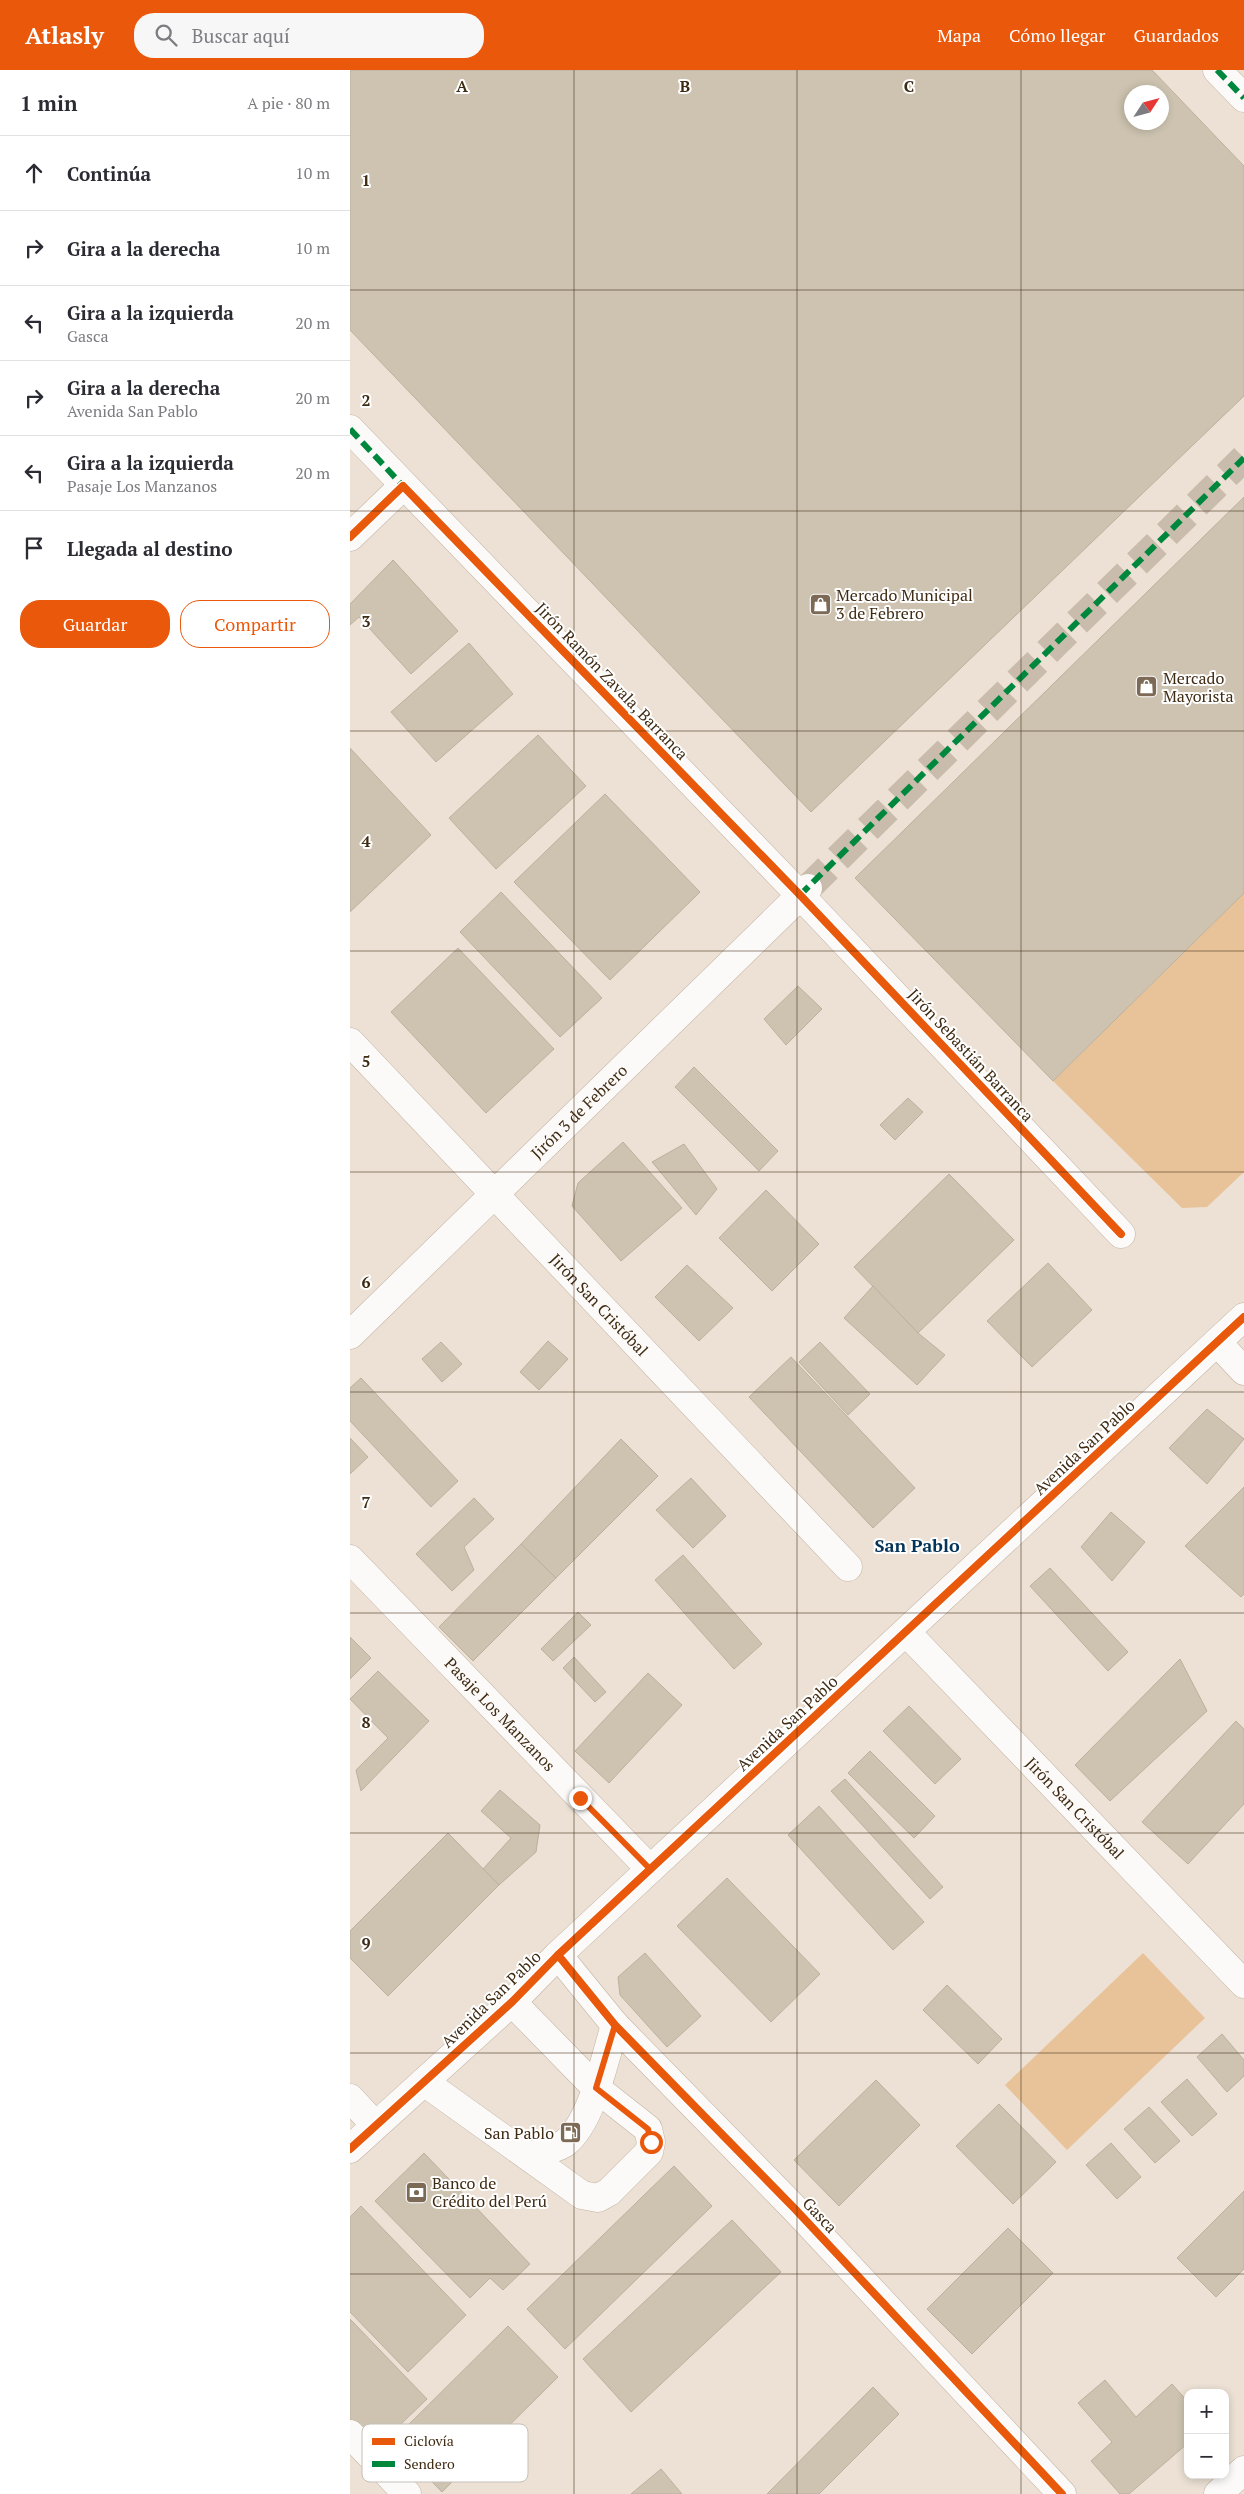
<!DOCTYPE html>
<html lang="es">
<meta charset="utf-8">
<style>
:root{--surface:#fff;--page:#f7f7f7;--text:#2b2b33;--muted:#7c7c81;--line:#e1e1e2;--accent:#ea580c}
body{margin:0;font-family:"PT Serif",serif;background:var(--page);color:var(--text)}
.controls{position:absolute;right:15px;bottom:15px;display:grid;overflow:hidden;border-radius:10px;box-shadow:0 2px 8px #0003}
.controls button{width:45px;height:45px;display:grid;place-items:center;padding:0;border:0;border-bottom:1px solid var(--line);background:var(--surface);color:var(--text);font:25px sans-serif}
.compass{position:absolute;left:774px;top:15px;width:45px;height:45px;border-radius:50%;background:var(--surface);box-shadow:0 2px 8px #0003;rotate:54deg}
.stop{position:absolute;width:15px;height:15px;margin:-11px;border:4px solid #ea580c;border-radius:50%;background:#fff}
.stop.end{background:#ea580c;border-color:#fff;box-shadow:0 1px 5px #0008}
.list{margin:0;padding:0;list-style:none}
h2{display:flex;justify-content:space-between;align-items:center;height:65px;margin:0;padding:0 20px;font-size:21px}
h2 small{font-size:16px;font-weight:400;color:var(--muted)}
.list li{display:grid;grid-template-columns:32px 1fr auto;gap:15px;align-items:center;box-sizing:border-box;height:75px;padding:0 20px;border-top:1px solid var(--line)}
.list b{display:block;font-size:19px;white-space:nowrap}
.list p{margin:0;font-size:16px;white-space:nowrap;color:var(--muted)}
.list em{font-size:16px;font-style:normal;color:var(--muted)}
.actions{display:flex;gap:10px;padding:15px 20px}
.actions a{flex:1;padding:11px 0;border:1px solid var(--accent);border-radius:20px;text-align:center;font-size:18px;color:var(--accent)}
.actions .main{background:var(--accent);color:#fff}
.icon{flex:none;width:28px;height:28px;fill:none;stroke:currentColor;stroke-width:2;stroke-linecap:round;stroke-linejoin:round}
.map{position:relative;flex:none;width:894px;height:2424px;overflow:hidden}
header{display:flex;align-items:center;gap:30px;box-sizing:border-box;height:70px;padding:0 25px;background:var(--accent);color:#fff}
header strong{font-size:24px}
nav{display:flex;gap:28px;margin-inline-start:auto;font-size:18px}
.search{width:350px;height:45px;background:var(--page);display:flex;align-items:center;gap:12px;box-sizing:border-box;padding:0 18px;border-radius:20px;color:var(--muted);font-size:19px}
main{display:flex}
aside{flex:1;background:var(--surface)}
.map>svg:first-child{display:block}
.green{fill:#e8c39a}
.building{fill:#cdc3b0;stroke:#bcb19e;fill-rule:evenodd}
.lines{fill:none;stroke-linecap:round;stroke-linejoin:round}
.minor-tunnel{stroke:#c9bcad;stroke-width:28;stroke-dasharray:28 14;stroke-linecap:butt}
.minor-casing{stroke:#c2b3a2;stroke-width:29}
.minor{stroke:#fcfaf9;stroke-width:28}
.quiet{stroke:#00873e;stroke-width:6;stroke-dasharray:12 6;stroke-linecap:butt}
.cycleway-casing{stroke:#fff;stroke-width:11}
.cycleway{stroke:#e8590c;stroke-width:8}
.route{stroke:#ea580c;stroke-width:6}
.grid{fill:none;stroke:#3f2a12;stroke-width:1;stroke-opacity:0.55}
.labels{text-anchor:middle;stroke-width:4;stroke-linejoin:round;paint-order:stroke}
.poi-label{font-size:16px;fill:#3f2a12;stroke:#fff;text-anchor:start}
.street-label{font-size:16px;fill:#3f2a12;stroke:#fff}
.neighbourhood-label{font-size:18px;font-weight:bold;fill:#053458;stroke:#fff}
.key{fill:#fff;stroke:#c5bfb8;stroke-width:1}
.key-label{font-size:14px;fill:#3f2a12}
.grid-label{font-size:16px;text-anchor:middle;font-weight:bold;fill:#3f2a12;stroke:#fff;stroke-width:4;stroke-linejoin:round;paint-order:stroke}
</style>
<header>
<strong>Atlasly</strong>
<div class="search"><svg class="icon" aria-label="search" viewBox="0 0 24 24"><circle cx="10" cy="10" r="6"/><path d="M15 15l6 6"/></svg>Buscar aquí</div>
<nav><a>Mapa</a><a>Cómo llegar</a><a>Guardados</a></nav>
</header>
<main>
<aside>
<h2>1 min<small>A pie · 80 m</small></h2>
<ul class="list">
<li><svg class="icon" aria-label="ahead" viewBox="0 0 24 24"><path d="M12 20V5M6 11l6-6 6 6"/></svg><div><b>Continúa</b></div><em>10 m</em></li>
<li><svg class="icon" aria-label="right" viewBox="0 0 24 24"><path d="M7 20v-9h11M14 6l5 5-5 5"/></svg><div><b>Gira a la derecha</b></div><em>10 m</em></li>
<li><svg class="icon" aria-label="left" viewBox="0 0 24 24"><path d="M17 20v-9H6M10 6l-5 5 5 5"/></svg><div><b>Gira a la izquierda</b><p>Gasca</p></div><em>20 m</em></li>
<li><svg class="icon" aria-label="right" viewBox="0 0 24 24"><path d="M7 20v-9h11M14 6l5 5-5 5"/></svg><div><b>Gira a la derecha</b><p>Avenida San Pablo</p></div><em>20 m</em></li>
<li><svg class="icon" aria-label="left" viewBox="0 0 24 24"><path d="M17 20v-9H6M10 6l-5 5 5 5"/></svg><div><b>Gira a la izquierda</b><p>Pasaje Los Manzanos</p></div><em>20 m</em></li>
<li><svg class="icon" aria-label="arrive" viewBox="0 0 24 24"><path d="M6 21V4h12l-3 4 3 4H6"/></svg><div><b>Llegada al destino</b></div></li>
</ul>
<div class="actions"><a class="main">Guardar</a><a>Compartir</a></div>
</aside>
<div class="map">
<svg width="894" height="2424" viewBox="0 0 894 2424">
<rect width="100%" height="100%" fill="#ece1d4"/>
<!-- green -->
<g class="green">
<path d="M894 823V1102L857 1137 832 1138 703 1011Z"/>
<path d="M793 1883 855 1948 717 2080 655 2015Z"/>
</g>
<!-- building -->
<g class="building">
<path d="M0 0H802L894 96V326L461 742 0 260ZM782 22H812V52H782Z"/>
<path d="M894 427V823L703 1011 505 808Z"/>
<path d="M43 490 108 561 61 604 9 547 0 555V534Z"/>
<path d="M119 573 163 624 86 692 41 642Z"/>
<path d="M188 665 236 716 146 799 99 748Z"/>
<path d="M0 678 81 765 0 842Z"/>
<path d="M255 724 350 822 260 910 164 812Z"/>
<path d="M151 822 252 928 210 967 110 862Z"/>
<path d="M108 878 204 979 136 1043 41 942Z"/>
<path d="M448 916 472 939 436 975 414 949Z"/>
<path d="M344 997 428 1081 409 1101 325 1017Z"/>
<path d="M558 1028 573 1042 545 1070 530 1055Z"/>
<path d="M273 1072 332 1138 271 1191 222 1136 228 1113Z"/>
<path d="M334 1074 367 1119 346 1145 302 1092Z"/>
<path d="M599 1104 664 1170 568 1263 504 1197Z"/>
<path d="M416 1120 469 1174 422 1221 369 1168Z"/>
<path d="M698 1193 742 1240 682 1297 637 1251Z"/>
<path d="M337 1195 383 1238 349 1271 305 1227Z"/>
<path d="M523 1216 568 1263 595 1285 567 1315 494 1248Z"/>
<path d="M198 1271 218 1289 189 1320 170 1302Z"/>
<path d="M91 1272 112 1294 92 1312 72 1289Z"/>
<path d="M470 1272 520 1324 498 1345 449 1292Z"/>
<path d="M441 1287 565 1418 523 1458 399 1327Z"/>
<path d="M11 1308 108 1411 81 1437 0 1351V1318Z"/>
<path d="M857 1339 894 1369 857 1414 819 1378Z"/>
<path d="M0 1368 18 1387 0 1404Z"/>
<path d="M271 1369 308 1406 206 1508 171 1474Z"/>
<path d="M341 1408 376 1446 343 1478 306 1440Z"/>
<path d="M894 1417V1524L891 1527 835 1476Z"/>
<path d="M124 1428 144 1449 114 1477 124 1500 102 1521 66 1484Z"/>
<path d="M761 1442 795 1472 762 1511 731 1477Z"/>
<path d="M171 1474 206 1508 123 1591 89 1557Z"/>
<path d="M333 1485 412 1574 384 1599 305 1510Z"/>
<path d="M700 1498 778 1582 758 1601 680 1516Z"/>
<path d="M228 1542 241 1555 203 1591 191 1579Z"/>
<path d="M0 1567 21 1588 0 1609Z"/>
<path d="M224 1587 256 1622 245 1632 213 1598Z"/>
<path d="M830 1589 857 1641 760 1731 725 1695Z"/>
<path d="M28 1601 79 1651 11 1721 6 1700 38 1668 0 1629Z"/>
<path d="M298 1603 332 1635 259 1713 225 1681Z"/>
<path d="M559 1636 611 1689 585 1714 533 1661Z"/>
<path d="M886 1651 894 1659V1734L838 1794 792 1752Z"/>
<path d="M520 1681 585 1746 564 1768 498 1703Z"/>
<path d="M495 1709 593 1817 580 1829 481 1721Z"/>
<path d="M150 1720 190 1755 186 1782 149 1815 133 1799 161 1768 131 1741Z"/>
<path d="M469 1736 574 1852 543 1880 438 1765Z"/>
<path d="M98 1763 149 1815 38 1926 0 1888V1861Z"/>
<path d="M377 1808 470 1904 421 1952 327 1856Z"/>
<path d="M295 1883 351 1946 317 1977 270 1925 268 1907Z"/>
<path d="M597 1915 652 1969 628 1994 573 1940Z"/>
<path d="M872 1964 894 1990V2006L877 2022 847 1987Z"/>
<path d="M837 2009 867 2044 842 2066 811 2032Z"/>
<path d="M526 2010 570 2055 489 2136 444 2090Z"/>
<path d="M649 2034 706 2092 663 2134 606 2076Z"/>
<path d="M799 2037 830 2071 805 2093 774 2059Z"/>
<path d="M761 2073 791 2107 767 2129 736 2095Z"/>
<path d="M74 2083 180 2194 153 2220 140 2208 120 2228 25 2131Z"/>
<path d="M324 2096 362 2136 215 2279 177 2239Z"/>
<path d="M894 2121V2199L866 2227 827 2188Z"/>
<path d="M11 2136 116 2245 58 2302 0 2242V2147Z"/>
<path d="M382 2150 431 2202 281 2342 233 2289Z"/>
<path d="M658 2158 703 2203 622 2284 577 2239Z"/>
<path d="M0 2249 77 2329 26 2378 0 2351Z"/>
<path d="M158 2256 208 2307 92 2422 42 2371Z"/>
<path d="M755 2310 786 2347 822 2314 838 2332V2373L779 2424H770L741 2391 762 2372 728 2333Z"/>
<path d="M523 2317 549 2344 469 2424H417Z"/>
<path d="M311 2399 332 2424H281Z"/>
</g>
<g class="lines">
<!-- minor-tunnel -->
<path class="minor-tunnel" d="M458 818 894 388"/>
<defs>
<g id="minor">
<path d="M867 0 894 28"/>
<path d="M0 359 450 825 771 1164"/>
<path d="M0 467 53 416"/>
<path id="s1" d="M0 972 498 1497"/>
<path id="s2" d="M0 1265 458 818"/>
<path d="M867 1272 894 1301"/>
<path id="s3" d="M0 1489 300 1799"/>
<path id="s4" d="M556 1562 894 1914"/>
<path d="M208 1885 265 1955 445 2139 712 2424"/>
<path d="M74 2012 232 2125 248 2128 259 2122 299 2082 301 2072 298 2059 246 2018 162 1932"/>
<path d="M0 2028 25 2055"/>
<path d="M0 2079 162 1932 208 1885 894 1247"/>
<path d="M178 2086C190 2083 204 2080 215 2073 242 2052 255 1988 265 1955"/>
<path d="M0 2364 57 2424"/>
<path d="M868 2424 894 2400"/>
</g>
</defs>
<!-- minor casing -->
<use href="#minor" class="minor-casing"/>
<!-- minor -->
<use href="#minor" class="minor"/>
<!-- quiet -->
<g class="quiet">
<path d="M867 0 894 28"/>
<path d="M0 359 53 416"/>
<path d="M450 825 894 388"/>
</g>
<defs>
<g id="cycleway">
<path d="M0 467 53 416 450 825 771 1164"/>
<path d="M208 1885 265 1955 445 2139 712 2424"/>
<path d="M0 2079 162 1932 208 1885 894 1247"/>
</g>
</defs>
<!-- cycleway casing -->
<use href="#cycleway" class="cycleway-casing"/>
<!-- cycleway -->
<use href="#cycleway" class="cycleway"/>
</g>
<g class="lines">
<!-- route -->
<path class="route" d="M230 1728 300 1799 208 1885 265 1955 246 2018 298 2059 301 2072"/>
</g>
<!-- grid -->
<path class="grid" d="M224 0V2424M447 0V2424M671 0V2424M0 220H894M0 441H894M0 661H894M0 881H894M0 1102H894M0 1322H894M0 1543H894M0 1763H894M0 1983H894M0 2204H894"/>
<!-- icons -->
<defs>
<symbol id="shop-square" viewBox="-11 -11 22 22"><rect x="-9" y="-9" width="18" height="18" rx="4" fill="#7c6a56" stroke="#fff"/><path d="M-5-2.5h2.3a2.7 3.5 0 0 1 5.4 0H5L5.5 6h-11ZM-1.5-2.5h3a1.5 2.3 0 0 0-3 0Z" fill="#fff"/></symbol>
<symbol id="fuel-square" viewBox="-11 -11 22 22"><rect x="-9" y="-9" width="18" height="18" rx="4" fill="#7c6a56" stroke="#fff"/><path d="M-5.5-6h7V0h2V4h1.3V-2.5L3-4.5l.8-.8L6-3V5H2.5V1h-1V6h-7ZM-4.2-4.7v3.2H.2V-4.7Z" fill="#fff"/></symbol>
<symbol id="bank-square" viewBox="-11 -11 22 22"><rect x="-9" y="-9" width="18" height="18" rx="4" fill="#7c6a56" stroke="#fff"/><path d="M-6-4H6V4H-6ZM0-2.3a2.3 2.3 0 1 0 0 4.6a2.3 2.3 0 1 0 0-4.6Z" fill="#fff"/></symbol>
</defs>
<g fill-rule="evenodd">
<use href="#shop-square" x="458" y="522" width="25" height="25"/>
<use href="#shop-square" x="784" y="604" width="25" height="25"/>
<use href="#fuel-square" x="208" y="2050" width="25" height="25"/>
<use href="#bank-square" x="54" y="2110" width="25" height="25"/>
</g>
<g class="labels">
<!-- poi labels -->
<g class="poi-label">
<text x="486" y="531">Mercado Municipal<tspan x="486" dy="18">3 de Febrero</tspan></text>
<text x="813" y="614">Mercado<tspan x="813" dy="18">Mayorista</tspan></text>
<text x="204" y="2069" text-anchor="end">San Pablo</text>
<text x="82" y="2119">Banco de<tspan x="82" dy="18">Crédito del Perú</tspan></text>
</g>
<!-- street labels -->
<g class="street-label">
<text transform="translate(262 611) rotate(46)" y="6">Jirón Ramón Zavala, Barranca</text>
<text transform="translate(621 985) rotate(47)" y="6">Jirón Sebastián Barranca</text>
<text dy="6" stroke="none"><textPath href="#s2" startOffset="320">Jirón 3 de Febrero</textPath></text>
<text dy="6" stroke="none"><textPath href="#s1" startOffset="362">Jirón San Cristóbal</textPath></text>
<text transform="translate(734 1377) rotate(-43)" y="6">Avenida San Pablo</text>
<text dy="6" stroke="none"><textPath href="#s3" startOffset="216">Pasaje Los Manzanos</textPath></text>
<text transform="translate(437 1653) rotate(-43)" y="6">Avenida San Pablo</text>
<text dy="6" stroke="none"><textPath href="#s4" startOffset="244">Jirón San Cristóbal</textPath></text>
<text transform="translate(141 1929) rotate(-44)" y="6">Avenida San Pablo</text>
<text transform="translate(470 2145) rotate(47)" y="6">Gasca</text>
</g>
<!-- neighbourhood labels -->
<g class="neighbourhood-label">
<text x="567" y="1482">San Pablo</text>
</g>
</g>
<!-- legend -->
<rect x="12" y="2354" width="166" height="58" rx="8" class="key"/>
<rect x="22" y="2368" width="23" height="7" fill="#e8590c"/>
<rect x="22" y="2391" width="23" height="6" fill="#00873e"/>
<g class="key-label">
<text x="54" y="2376">Ciclovía</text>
<text x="54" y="2399">Sendero</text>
</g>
<g class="grid-label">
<text x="112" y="22">A</text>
<text x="335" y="22">B</text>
<text x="559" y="22">C</text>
<text x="16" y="116">1</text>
<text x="16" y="336">2</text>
<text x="16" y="557">3</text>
<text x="16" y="777">4</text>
<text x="16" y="997">5</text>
<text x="16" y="1218">6</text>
<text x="16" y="1438">7</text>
<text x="16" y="1658">8</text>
<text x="16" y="1879">9</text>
</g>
</svg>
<div class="controls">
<button>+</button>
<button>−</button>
</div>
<svg class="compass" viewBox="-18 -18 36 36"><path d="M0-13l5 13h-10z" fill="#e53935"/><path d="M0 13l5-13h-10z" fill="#7c7c81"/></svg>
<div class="stop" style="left:301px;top:2072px"></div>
<div class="stop end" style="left:230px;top:1728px"></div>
</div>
</main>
